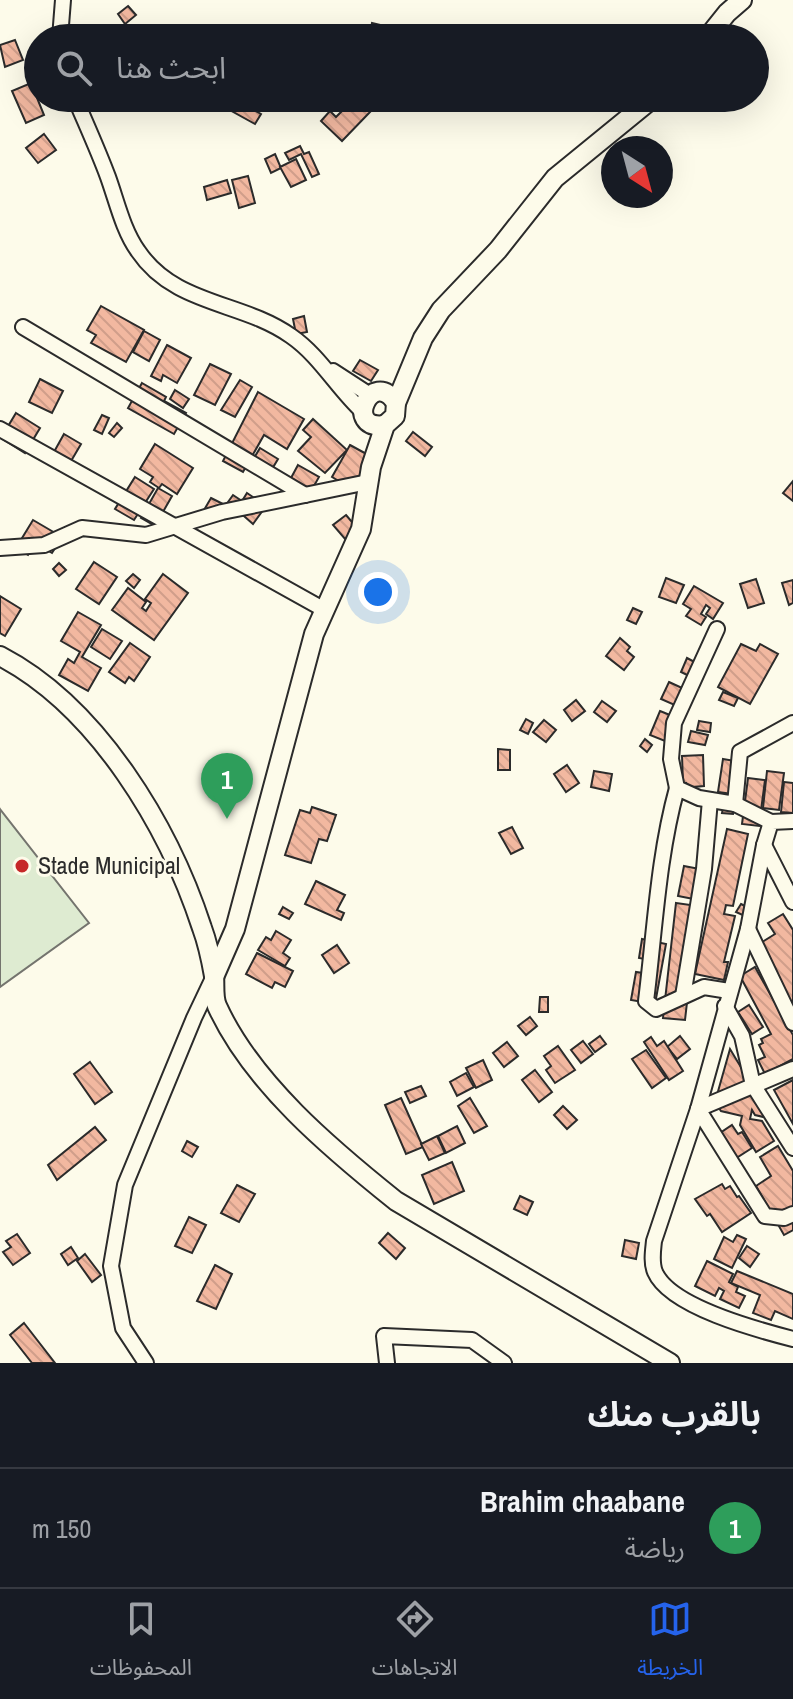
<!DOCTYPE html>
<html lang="ar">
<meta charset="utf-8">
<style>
:root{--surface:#171b24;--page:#242831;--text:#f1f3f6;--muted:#9ea1a6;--line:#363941;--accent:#2563eb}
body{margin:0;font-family:"Archivo Narrow","Noto Sans Arabic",sans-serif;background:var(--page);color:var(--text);direction:rtl}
.compass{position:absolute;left:601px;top:136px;width:72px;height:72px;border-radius:50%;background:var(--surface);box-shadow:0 8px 32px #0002;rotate:144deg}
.you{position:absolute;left:378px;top:592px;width:28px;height:28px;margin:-20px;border:6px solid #fff;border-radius:50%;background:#1a73e8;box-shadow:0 0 0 12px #1a73e833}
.badge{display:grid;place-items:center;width:52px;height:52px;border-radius:50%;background:var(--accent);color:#fff;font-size:26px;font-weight:700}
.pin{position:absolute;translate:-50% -66px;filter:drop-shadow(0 2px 4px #0008)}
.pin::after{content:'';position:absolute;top:42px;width:28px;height:24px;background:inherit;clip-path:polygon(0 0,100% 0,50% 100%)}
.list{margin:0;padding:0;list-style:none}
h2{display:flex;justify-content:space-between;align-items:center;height:104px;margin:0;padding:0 32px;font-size:34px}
h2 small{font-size:26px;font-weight:400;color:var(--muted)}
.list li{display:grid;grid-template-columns:52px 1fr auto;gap:24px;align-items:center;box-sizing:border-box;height:120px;padding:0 32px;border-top:2px solid var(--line)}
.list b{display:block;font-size:30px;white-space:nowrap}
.list p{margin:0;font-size:26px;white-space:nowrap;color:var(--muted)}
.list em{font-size:26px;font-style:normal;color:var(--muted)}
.icon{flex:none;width:44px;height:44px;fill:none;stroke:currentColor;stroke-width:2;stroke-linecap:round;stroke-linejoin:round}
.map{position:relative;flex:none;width:793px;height:1363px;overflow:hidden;direction:ltr}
.search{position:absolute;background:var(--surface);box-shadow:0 8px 32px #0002;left:24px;right:24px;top:24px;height:88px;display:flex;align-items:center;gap:20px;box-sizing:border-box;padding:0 28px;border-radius:44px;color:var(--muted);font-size:30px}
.sheet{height:224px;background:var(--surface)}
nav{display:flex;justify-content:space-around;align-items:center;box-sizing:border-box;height:112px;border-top:2px solid var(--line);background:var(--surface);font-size:22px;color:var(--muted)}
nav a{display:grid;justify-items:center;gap:4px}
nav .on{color:var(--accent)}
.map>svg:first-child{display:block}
.green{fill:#deebd1;stroke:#74746e;stroke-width:2}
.building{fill:url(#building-back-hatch);stroke:#2b2b2b;stroke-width:2}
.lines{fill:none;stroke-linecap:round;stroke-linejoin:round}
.minor-casing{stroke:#2b2b2b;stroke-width:18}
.major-casing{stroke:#2b2b2b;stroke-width:22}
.minor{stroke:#fdfbea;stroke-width:14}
.major{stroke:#fdfbea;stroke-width:18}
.poi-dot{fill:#c62828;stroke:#fdfbea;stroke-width:3}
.labels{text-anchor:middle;stroke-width:6;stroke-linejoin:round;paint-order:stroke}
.poi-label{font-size:24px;fill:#2b2b2b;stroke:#fdfbea;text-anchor:start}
</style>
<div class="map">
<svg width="793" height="1363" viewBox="0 0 793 1363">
<defs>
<pattern id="building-back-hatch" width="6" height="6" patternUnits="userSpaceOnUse" patternTransform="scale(2)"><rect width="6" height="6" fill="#f2b8a0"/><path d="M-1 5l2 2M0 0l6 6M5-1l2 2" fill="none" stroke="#d09e8a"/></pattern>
</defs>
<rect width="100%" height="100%" fill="#fdfbea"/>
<!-- green -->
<path class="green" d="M0 809 89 923 0 987Z"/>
<!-- building -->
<g class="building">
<path d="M128 6 136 15 125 24 118 14Z"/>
<path d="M372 23 397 29 395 38H369Z"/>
<path d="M15 40 23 60 5 67 0 45Z"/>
<path d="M31 83 44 115 26 123 12 91Z"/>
<path d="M222 98H233L261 114 255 124 219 104Z"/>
<path d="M358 100 370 112 342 141 321 121 330 111 336 117 346 107 349 110Z"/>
<path d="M44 134 56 150 38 163 26 148Z"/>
<path d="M300 146 304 154 309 152 319 174 312 177 301 154 289 160 285 153Z"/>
<path d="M275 154 281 168 271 173 265 159Z"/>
<path d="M296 159 306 180 291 187 280 167Z"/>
<path d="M248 176 255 203 239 208 232 180Z"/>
<path d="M227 180 231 193 207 200 204 187Z"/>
<path d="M101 306 144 330 126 362 91 343 96 335 87 330Z"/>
<path d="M304 316 307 332 296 334 293 319Z"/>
<path d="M144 331 160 340 149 361 133 352Z"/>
<path d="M167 345 191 358 177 383 163 375 161 381 151 376Z"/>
<path d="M360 360 378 370 371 381 353 371Z"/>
<path d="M210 364 231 374 215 405 194 395Z"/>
<path d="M40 379 63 391 52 413 29 402Z"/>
<path d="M240 380 252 387 235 417 221 410Z"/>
<path d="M142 383 166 397 164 401 186 413 174 434 128 408Z"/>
<path d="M175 390 189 399 183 408 170 399Z"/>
<path d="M258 392 304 419 287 449 264 435 243 472 223 461Z"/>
<path d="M16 413 40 428 25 453 1 438Z"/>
<path d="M102 415 109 418 102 434 94 430Z"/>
<path d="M313 419 347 450 325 473 298 451 311 437 303 430Z"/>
<path d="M117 423 122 428 114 437 109 433Z"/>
<path d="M413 432 432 447 425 456 406 441Z"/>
<path d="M64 434 81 444 67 468 50 459Z"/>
<path d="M155 444 193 468 177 494 162 484 159 488 150 482 153 477 140 469Z"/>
<path d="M350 445 372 457 354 490 332 477Z"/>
<path d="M260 448 278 459 269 474 251 463Z"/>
<path d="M298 465 319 477 305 502 284 491Z"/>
<path d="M135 477 154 489 134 520 115 509Z"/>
<path d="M793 481V501L783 493Z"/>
<path d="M158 488 172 496 155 526 141 518Z"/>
<path d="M247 493 266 506 253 524 228 502 233 495 242 501Z"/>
<path d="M211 498 223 504 216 517 204 510Z"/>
<path d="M346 515 358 529 345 539 333 525Z"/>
<path d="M33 520 62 537 52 553 35 543 28 555 16 548Z"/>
<path d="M94 562 117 577 99 604 76 589Z"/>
<path d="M59 563 66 570 59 576 53 569Z"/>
<path d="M133 574 140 580 134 588 126 581Z"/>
<path d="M163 574 188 593 154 640 112 610 128 588 146 602 142 608 146 611 151 603 145 599Z"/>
<path d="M666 578 684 585 676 603 659 597Z"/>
<path d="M756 579 764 603 748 608 740 584Z"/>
<path d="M793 580V603L789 605 782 583Z"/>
<path d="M694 586 723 603 713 619 706 614 710 608 706 605 701 614 706 617 701 625 686 616 691 609 683 604Z"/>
<path d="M0 596 21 609 5 636 0 633Z"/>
<path d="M633 608 642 612 636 624 627 620Z"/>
<path d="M78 612 101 625 82 657 101 668 88 691 59 675 68 659 74 663 80 652 61 641Z"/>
<path d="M102 629 122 641 110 659 91 647Z"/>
<path d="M620 638 630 647 627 651 634 657 624 670 606 656Z"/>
<path d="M130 643 150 657 134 681 129 677 125 683 109 672Z"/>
<path d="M741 644 756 651 760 644 778 654 750 704 718 687Z"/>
<path d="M687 658 702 666 695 679 681 672Z"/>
<path d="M669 682 693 693 686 710 661 699Z"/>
<path d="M723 692 738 698 734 706 719 700Z"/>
<path d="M576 700 585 711 572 721 564 710Z"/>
<path d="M602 701 616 711 607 722 594 712Z"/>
<path d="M660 711 680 719 670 743 650 735Z"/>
<path d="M526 719 533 723 528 734 520 730Z"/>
<path d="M544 720 556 730 546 742 533 732Z"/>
<path d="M699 721 711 723 710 732 697 730Z"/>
<path d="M691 731 708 735 705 745 688 742Z"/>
<path d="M645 739 652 745 647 752 640 746Z"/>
<path d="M498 749 510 750V770H498Z"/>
<path d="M703 755 704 786 693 787V798H687L686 783H683L682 756Z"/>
<path d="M723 759 741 762 733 814 722 813 726 793 718 792Z"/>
<path d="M567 765 579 783 566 792 554 774Z"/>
<path d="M594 771 612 774 609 791 591 787Z"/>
<path d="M767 771 784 773 779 810 763 808Z"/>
<path d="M748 778 765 780 759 826 742 824Z"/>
<path d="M784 782 793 783V813L781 812Z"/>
<path d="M312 807 336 815 327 841 319 839 311 863 285 855 300 810 310 813Z"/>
<path d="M512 827 523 848 511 854 499 833Z"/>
<path d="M727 829 748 834 733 906 726 905 724 914 735 916 724 962H728L724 980 695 974Z"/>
<path d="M684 866 710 871 704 901 678 896Z"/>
<path d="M316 881 345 895 337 910 344 913 341 920 305 904Z"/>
<path d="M676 903 698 906 685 1020 663 1018Z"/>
<path d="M741 904 751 909 747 917 736 912Z"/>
<path d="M283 907 293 913 289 919 279 914Z"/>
<path d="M783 914 793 930V1019L751 949 775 934 768 923Z"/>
<path d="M276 931 291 940 283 953 290 958 285 966 258 950 266 937 271 940Z"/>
<path d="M642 939 666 944 655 1004 631 1000 636 972 643 973 645 959 639 958Z"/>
<path d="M337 945 349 963 334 973 322 955Z"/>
<path d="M257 953 293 971 285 987 275 982 272 988 246 974Z"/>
<path d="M755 967 793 1035V1059L765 1074 758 1060 765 1057 759 1045 763 1043 761 1039 771 1034 740 976Z"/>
<path d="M540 997H548V1012H539Z"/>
<path d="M749 1005 763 1027 752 1034 738 1012Z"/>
<path d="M530 1017 537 1026 526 1035 518 1026Z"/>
<path d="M600 1036 606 1044 595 1052 589 1044Z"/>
<path d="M680 1036 690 1049 677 1059 667 1047Z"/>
<path d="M651 1037 657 1046 664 1041 683 1071 669 1080 644 1042Z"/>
<path d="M583 1041 593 1054 581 1063 571 1050Z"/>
<path d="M507 1042 518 1056 504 1067 493 1053Z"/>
<path d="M558 1046 575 1070 555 1083 546 1070 551 1066 544 1056Z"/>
<path d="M730 1049 772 1119 755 1115 752 1110 750 1119 762 1121 774 1141 756 1152 740 1125 742 1116 721 1111 715 1102Z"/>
<path d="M646 1050 666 1078 652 1088 632 1059Z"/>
<path d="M483 1060 492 1080 476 1088 466 1068Z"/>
<path d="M90 1062 112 1092 95 1104 74 1074Z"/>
<path d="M535 1070 552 1092 539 1102 522 1080Z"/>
<path d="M466 1073 474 1087 457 1096 450 1082Z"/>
<path d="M793 1080V1124L774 1090Z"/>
<path d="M421 1086 426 1096 410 1103 405 1092Z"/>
<path d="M401 1098 423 1147 406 1154 385 1105Z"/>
<path d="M470 1098 487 1126 474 1133 458 1106Z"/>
<path d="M563 1106 577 1120 567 1129 554 1115Z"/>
<path d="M732 1125 738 1134 742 1132 752 1148 730 1162 714 1137Z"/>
<path d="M457 1126 465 1143 446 1153 438 1136Z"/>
<path d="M95 1127 106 1140 57 1180 48 1165Z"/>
<path d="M437 1136 445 1153 429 1160 421 1144Z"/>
<path d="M187 1141 198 1147 192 1157 182 1151Z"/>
<path d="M778 1146 793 1171V1230L784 1235 756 1186 771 1176 760 1157Z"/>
<path d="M452 1162 464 1191 434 1204 422 1175Z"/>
<path d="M722 1184 725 1189 730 1186 737 1197 739 1196 751 1213 722 1232 710 1214 707 1216 695 1199Z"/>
<path d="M237 1185 255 1194 239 1222 221 1213Z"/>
<path d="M520 1196 533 1202 527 1215 514 1209Z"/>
<path d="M189 1217 206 1225 192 1253 175 1246Z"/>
<path d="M388 1233 405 1248 396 1259 379 1243Z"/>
<path d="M17 1234 30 1253 13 1265 3 1252 11 1247 6 1241Z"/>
<path d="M737 1235 746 1239 732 1268 714 1259 724 1237 733 1242Z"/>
<path d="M625 1240 639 1243 636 1259 622 1256Z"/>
<path d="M747 1246 759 1254 750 1267 739 1258Z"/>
<path d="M71 1247 78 1258 68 1265 61 1254Z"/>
<path d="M85 1254 101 1275 92 1282 77 1261Z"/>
<path d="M707 1261 733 1274 729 1282 738 1287 736 1292 745 1296 739 1308 720 1299 724 1291 719 1288 715 1296 695 1286Z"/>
<path d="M215 1265 232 1274 216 1309 197 1301Z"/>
<path d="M737 1271 793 1294V1319L775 1311 771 1320 753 1313 760 1295 731 1283Z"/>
<path d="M24 1323 55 1363H32L10 1335Z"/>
</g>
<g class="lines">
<defs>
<g id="minor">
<path d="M60 38 63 0"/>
<path d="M75 98C86 124 98 150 108 177 117 202 123 230 138 251 175 306 242 301 291 336 320 356 337 388 363 412"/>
<path d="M23 327 305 495"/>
<path d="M333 371 370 395"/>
<path d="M0 429 323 609"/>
<path d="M0 548 44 545 82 528 146 535 222 512 368 482"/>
<path d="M717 629 674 723 671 759 677 788 699 798 735 804 740 752 793 723"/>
<path d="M677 788C658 857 655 929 646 1001L656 1009 704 987 729 991"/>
<path d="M735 804 771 822"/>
<path d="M793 821 771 822 764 845 748 929 698 1109 654 1241C653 1251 651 1262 655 1272 670 1307 758 1330 793 1339"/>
<path d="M764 845 793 902"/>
<path d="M748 929 793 1023"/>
<path d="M683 996 704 869 710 800"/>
<path d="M725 1006 742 1036 753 1085 793 1148"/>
<path d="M793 1069 698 1109 765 1216 784 1218 793 1214"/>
<path d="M146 1363 123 1328 111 1266 125 1185 194 1018 213 978"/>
<path d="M387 1363 384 1336 472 1340 504 1363"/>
</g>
<g id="major">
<path d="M707 38 727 13 742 0"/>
<path d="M385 425C342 431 372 366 396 403"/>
<path d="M0 656C98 707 169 827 202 928 208 944 211 959 214 976 215 985 213 997 217 1006 252 1083 331 1149 396 1201L670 1363"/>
<path d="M214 977 235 929 314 634 361 529 371 467 385 425 395 416 396 403 423 338 441 310 498 250 555 178 653 98"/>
</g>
</defs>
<!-- minor casing -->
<use href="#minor" class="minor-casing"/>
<!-- major casing -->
<use href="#major" class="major-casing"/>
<!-- minor -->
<use href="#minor" class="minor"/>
<!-- major -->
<use href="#major" class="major"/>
</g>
<!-- markers -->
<circle class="poi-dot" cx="22" cy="866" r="8"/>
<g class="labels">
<!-- poi labels -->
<g class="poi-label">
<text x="38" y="874">Stade Municipal</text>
</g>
</g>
</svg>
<svg class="compass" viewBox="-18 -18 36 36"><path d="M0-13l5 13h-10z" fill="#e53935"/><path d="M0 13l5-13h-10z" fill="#9ea1a6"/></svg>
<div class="you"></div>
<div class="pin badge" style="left:227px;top:819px;background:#2e9e5b">1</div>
<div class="search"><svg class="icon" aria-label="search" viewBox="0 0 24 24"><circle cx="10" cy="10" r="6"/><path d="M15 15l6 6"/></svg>ابحث هنا</div>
</div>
<section class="sheet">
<h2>بالقرب منك<small></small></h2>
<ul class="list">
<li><span class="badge" style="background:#2e9e5b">1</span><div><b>Brahim chaabane</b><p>رياضة</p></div><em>150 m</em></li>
</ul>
</section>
<nav>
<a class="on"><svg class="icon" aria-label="map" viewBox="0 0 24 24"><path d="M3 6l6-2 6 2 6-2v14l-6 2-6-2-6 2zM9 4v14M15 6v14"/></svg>الخريطة</a>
<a><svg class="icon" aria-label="directions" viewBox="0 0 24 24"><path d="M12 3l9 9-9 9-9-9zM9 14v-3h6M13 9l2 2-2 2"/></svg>الاتجاهات</a>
<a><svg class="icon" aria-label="saved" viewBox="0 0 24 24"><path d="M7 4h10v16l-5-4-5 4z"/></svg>المحفوظات</a>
</nav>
